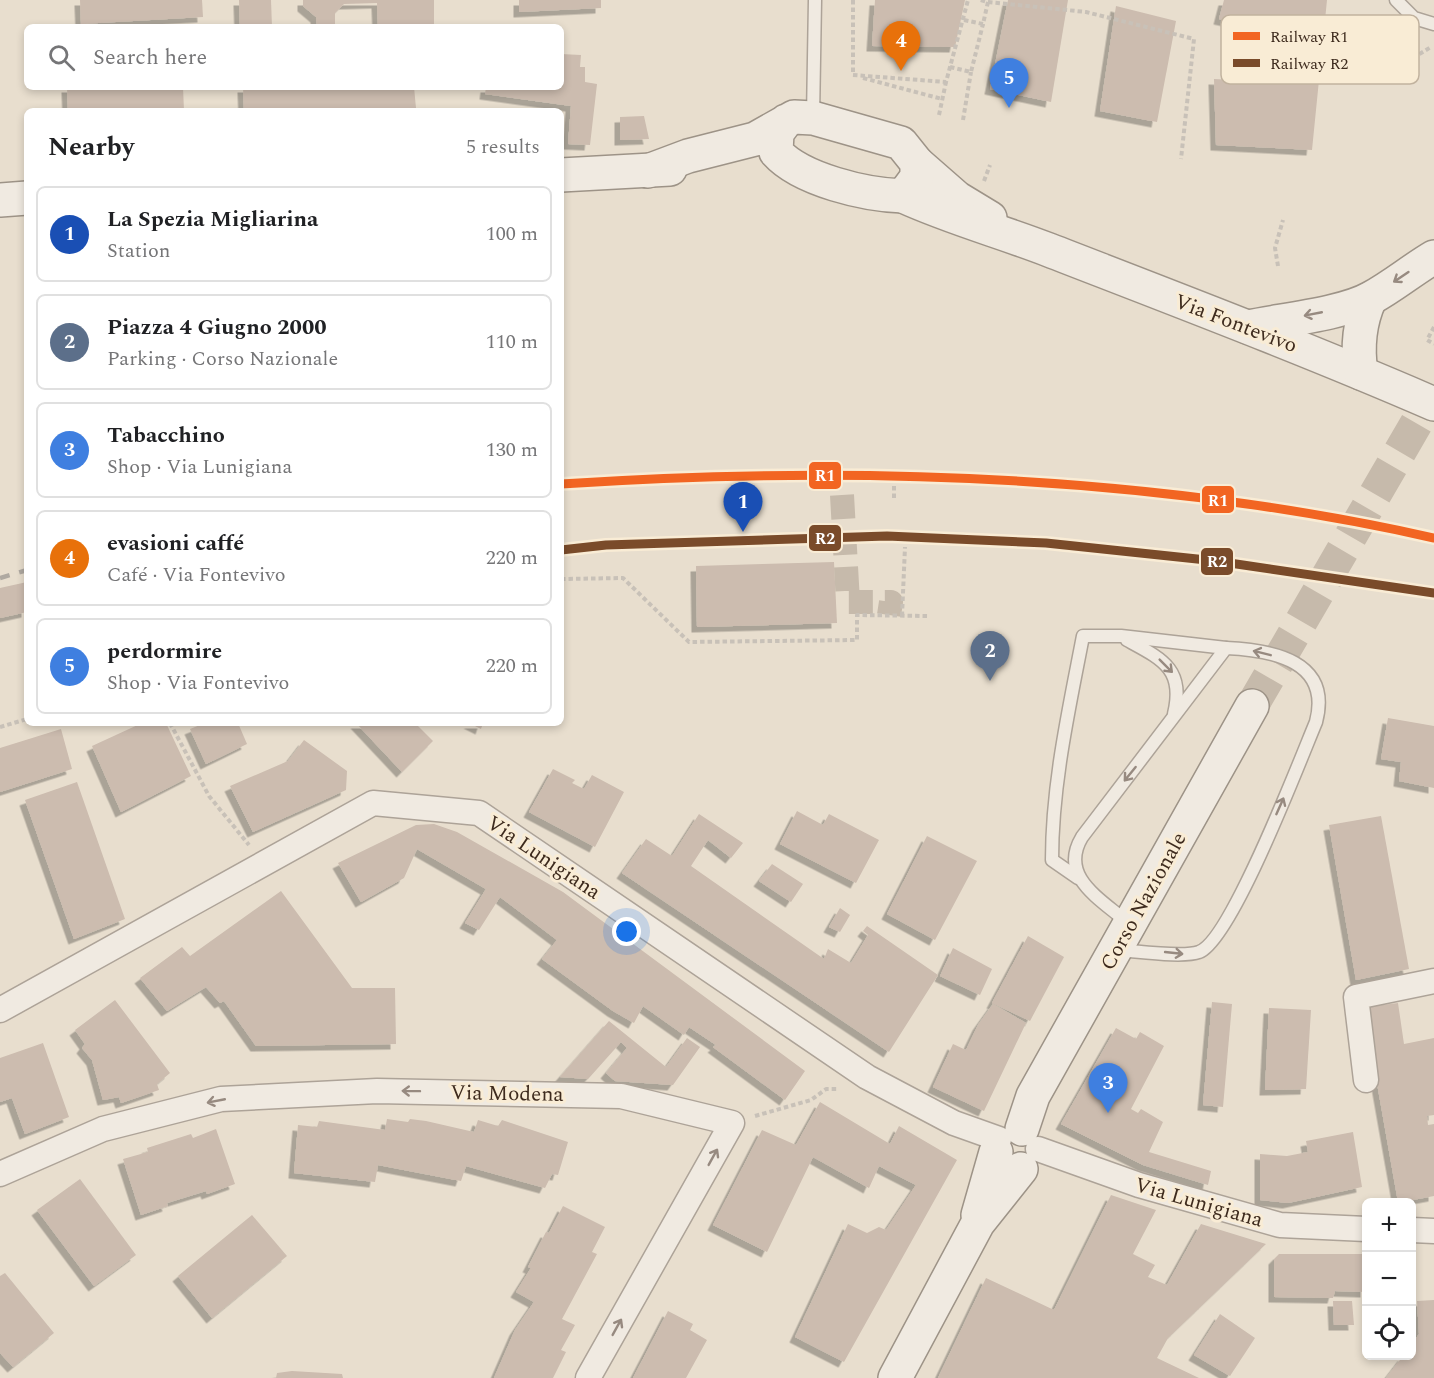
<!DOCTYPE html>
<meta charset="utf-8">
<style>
:root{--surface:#fff;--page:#f6f6f6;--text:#202124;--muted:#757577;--line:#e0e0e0;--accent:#0b8043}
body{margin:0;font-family:Spectral,serif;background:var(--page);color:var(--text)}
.controls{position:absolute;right:18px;bottom:18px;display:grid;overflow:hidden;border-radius:9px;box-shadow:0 3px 9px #0003}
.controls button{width:54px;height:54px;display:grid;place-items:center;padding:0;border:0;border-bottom:2px solid var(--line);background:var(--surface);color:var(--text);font:30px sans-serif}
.you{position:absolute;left:627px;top:932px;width:21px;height:21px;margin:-15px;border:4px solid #fff;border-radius:50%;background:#1a73e8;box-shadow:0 0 0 9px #1a73e833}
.badge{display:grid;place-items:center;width:39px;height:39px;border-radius:50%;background:var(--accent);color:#fff;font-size:20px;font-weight:700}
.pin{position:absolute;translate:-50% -50px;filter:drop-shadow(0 2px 3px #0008)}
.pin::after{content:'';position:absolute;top:32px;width:21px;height:18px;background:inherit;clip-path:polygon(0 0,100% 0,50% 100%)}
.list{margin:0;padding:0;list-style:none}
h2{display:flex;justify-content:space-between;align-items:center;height:78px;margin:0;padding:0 24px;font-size:26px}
h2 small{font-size:20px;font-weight:400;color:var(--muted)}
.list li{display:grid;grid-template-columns:39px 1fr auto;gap:18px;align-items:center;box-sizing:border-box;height:96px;margin:0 12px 12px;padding:0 12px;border:2px solid var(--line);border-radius:9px}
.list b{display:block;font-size:22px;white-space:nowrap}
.list p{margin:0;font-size:20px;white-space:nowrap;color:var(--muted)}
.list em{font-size:20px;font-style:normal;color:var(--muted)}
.icon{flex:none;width:33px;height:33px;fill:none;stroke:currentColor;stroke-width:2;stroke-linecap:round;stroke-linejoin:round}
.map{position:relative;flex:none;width:1434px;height:1378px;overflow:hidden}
.search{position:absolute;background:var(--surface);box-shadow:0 3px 9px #0003;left:24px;top:24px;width:540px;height:66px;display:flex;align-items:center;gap:15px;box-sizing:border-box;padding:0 21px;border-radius:9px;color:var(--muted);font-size:22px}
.panel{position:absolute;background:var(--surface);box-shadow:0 3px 9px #0003;left:24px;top:108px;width:540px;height:618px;border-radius:9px}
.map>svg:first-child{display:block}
.building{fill:#ccbcaf;filter:url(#shadow)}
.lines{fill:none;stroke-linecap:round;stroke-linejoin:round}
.street-tunnel{stroke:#c6baab;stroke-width:24;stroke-dasharray:24 12;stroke-linecap:butt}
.secondary-tunnel{stroke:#c6baab;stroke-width:33;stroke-dasharray:33 16;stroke-linecap:butt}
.lane-casing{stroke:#ada398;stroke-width:15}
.street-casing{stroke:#ada398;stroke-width:27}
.secondary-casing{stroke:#9d9387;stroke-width:36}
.path{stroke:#c8c1b8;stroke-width:4;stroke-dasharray:4.5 3;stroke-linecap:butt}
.lane{stroke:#f0eae1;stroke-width:12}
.street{stroke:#f0eae1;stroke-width:24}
.secondary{stroke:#f0eae1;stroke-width:33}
.rail{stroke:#afa9a1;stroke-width:4.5;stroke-dasharray:10 10;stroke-linecap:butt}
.rail-1-casing{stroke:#f9ecd5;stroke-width:14}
.rail-2-casing{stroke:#f9ecd5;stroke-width:14}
.rail-1{stroke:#f26522;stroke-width:9}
.rail-2{stroke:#7a4b2a;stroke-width:9}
.oneway{stroke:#978a80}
.labels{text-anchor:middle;stroke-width:6;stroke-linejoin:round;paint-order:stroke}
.street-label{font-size:21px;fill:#3e2b1e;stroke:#f9ecd5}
.key{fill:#f9ecd5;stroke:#c1b29e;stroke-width:1.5}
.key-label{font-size:16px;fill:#3e2b1e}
.line-badge{stroke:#f9ecd5;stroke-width:2}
.badge-label{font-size:16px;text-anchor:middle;font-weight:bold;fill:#fff}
</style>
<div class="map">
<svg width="1434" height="1378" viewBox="0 0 1434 1378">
<defs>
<filter id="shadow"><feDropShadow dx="-5.5" dy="5.5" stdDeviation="0" flood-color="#0004"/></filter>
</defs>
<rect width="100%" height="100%" fill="#e8dece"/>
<!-- building -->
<g class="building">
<path d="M80 0H202L203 17 81 24Z"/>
<path d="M239 0H271L272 27H240Z"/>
<path d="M303 0H434V25L378 27 377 3 344 4 335 13V27H317L316 17 303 6Z"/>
<path d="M519 0H601V8L519 12Z"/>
<path d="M875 0H965L955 47 872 46Z"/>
<path d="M1008 0H1068L1051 102 990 89Z"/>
<path d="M1224 0H1327L1312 150 1216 145 1214 79 1290 83 1293 35 1219 19Z"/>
<path d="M1116 6 1176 21 1157 122 1100 111Z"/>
<path d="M561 54 581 55 580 67H585V82L597 84 590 145 568 144 571 106 485 94 486 87H561Z"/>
<path d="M67 87H183L184 111H68Z"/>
<path d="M243 87H414L416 108 244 111Z"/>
<path d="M644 116 649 139 620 140V117Z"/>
<path d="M834 562 837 623 697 627 696 566Z"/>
<path d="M27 582V612L0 618V588Z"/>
<path d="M1388 718 1434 726V788L1399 781 1401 762 1381 759Z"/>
<path d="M142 723H166L191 776 121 812 92 746Z"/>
<path d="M205 723H238L247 744 206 764 190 729Z"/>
<path d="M356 723H415L433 741 402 772Z"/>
<path d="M469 723H483L481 729Z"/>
<path d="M61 729 72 769 0 792V748Z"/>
<path d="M304 740 347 771 346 790 253 832 230 786 288 761Z"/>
<path d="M553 769 575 780 572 783 584 789 592 775 624 792 595 847 529 812Z"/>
<path d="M77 782 125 919 74 939 25 800Z"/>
<path d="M797 811 823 825 829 814 879 840 856 883 780 844Z"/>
<path d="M699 814 743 843 731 858 708 840 691 866 824 959 828 949 851 963 868 935 863 931 867 926 938 975 889 1052 622 873 646 839 672 856Z"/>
<path d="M1381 816 1409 969 1356 980 1329 825Z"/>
<path d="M434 824 457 832 563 892 805 1071 785 1100 713 1047 716 1045 689 1027 684 1035 643 1006 634 1023 613 1011 542 959 557 940 500 897 479 930 465 923 486 889 417 849 404 878 361 902 338 863 416 825Z"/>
<path d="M927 836 977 861 935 940 887 914Z"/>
<path d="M772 864 803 884 791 902 759 881Z"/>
<path d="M281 891 352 988H395L396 1044 256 1046 224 1001 220 1003 206 987 167 1011 140 978 182 947 190 956Z"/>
<path d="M840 908 850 915 840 932 829 927Z"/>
<path d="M1028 936 1064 957 1030 1021 992 1003Z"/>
<path d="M953 948 992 969 980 995 940 976Z"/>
<path d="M115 1000 170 1073 157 1084 159 1090 121 1103 119 1097 103 1100 92 1060 82 1048 85 1044 75 1030Z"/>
<path d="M1212 1002 1232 1004 1223 1107 1203 1105Z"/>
<path d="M1398 1003 1404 1044 1434 1038V1115L1427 1116 1428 1125 1434 1124V1196L1402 1202H1398L1369 1038 1366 1007Z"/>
<path d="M993 1004 1026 1023 984 1111 933 1087 953 1044 966 1050 978 1025Z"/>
<path d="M1269 1008 1311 1010 1306 1089 1265 1090Z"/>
<path d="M609 1021 666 1067 687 1038 700 1047 673 1085 615 1081 606 1073 627 1048 621 1042 588 1079 560 1077Z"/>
<path d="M1116 1028 1136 1039 1140 1032 1164 1046 1131 1109 1138 1113 1141 1109 1163 1122 1149 1152 1211 1171 1208 1185 1143 1165 1061 1124Z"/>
<path d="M43 1043 69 1117 25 1134 12 1098 0 1102V1058Z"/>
<path d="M820 1102 890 1144 899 1126 957 1160 844 1362 795 1337 848 1224 867 1233 879 1227 886 1230 916 1185 879 1166 869 1188 813 1157 767 1252 713 1225 762 1130 796 1145Z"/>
<path d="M387 1119 408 1122 410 1119 426 1121 474 1132 478 1120 498 1126 502 1120 568 1142 558 1175 552 1174 545 1188 466 1166 461 1181 378 1165 375 1182 294 1173 298 1125 317 1127 319 1121 385 1130Z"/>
<path d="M216 1129 235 1184 207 1194 206 1191 167 1203 168 1206 141 1215 123 1159 148 1152 147 1148 191 1134 193 1138Z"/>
<path d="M1353 1132 1362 1187 1288 1203 1260 1200V1154L1287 1156 1308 1152 1306 1141Z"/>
<path d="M80 1179 136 1255 94 1286 37 1210Z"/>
<path d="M1111 1195 1156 1210 1133 1254 1155 1265 1148 1277 1167 1285 1201 1224 1266 1244 1168 1338 1157 1358 1199 1378H938L986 1278 1054 1310Z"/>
<path d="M563 1206 605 1227 592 1252 597 1254 562 1319 575 1325 561 1350 566 1352 553 1378H494L515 1330 534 1302 516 1292 531 1268 528 1267 546 1232 549 1233Z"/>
<path d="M252 1215 287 1256 212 1318 178 1276Z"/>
<path d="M1279 1254H1366V1292L1335 1291 1333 1298 1274 1297V1259Z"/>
<path d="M5 1273 54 1333 13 1367 0 1353V1276Z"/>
<path d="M1434 1300V1378H1386L1403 1356H1412V1344L1419 1334 1417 1301Z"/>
<path d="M1333 1301H1352L1354 1325H1334Z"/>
<path d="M668 1311 693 1324 690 1330 707 1340 686 1378H633Z"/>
<path d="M1220 1314 1255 1338 1230 1376 1194 1355Z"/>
<path d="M292 1371 342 1374 343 1378H276L277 1373Z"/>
</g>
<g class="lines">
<!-- street-tunnel -->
<path class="street-tunnel" d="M842 495 848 602H891L889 615"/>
<!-- secondary-tunnel -->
<path class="secondary-tunnel" d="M1252 706 1434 393"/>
<defs>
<g id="lane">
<path d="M1396 0 1414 18 1434 24"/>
<path d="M813 117 815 0"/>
<path d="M1127 640C1162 659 1185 669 1174 714"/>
<path d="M1078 878 1052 860C1052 784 1069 709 1083 636H1121L1226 648"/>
<path d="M1117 950C1136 951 1183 958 1199 952 1231 941 1300 760 1316 722 1332 661 1273 650 1226 648L1082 837C1058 877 1101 899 1128 923"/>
</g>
<g id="street">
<path d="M0 1010 373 803 479 813 867 1077 954 1123 999 1139"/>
<path d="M1366 1080 1356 997 1434 981"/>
<path d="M1038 1149 1139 1185 1280 1225 1366 1229"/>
<path d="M0 1174 103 1129 221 1099 377 1091 621 1096 732 1123 588 1378"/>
<path d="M1412 1230 1434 1231"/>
</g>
<g id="secondary">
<path d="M917 163 957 198 990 218"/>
<path d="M648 171 688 156 755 139 794 117 813 118 901 143 917 163V177L903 196C866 195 801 180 776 152L777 133 786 121"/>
<path d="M561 175 670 169"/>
<path d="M903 196C951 218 1000 231 1049 250 1178 300 1307 349 1434 404"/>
<path d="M0 200 27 198"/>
<path d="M1248 327C1281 320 1343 314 1371 298 1393 286 1412 270 1434 257"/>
<path d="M1361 373C1357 347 1359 323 1370 299"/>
<path d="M1022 1129 1033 1096 1252 706"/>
<path d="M978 1215 996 1152"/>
<path d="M895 1378 978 1223 1021 1169"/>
</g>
</defs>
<!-- lane casing -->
<use href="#lane" class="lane-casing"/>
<!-- street casing -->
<use href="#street" class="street-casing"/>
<!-- secondary casing -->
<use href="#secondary" class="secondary-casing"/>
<!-- path -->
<g class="path">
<path d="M853 0V75"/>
<path d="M988 2 1086 12 1194 39 1181 159"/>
<path d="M964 20 983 24 988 2 980 0"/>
<path d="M1321 62 1387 74 1431 47"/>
<path d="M950 67 971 72 983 24"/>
<path d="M853 75 946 82 968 0"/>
<path d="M863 78 942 99"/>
<path d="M939 115 946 82"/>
<path d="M963 120 971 72"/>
<path d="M984 181 990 165"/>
<path d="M1278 266 1275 248 1283 220"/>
<path d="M1434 327 1427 340 1434 344"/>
<path d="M894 498V483"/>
<path d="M561 579 623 578 689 642 857 640V615L928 616"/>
<path d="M902 616 905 547"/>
<path d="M170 723 209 796 249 845"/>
<path d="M0 727 27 719"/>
<path d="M755 1116 811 1100 826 1089H838"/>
</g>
<!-- lane -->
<use href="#lane" class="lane"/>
<!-- street -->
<use href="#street" class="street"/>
<!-- secondary -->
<use href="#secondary" class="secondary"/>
<!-- rail -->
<g class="rail">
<path d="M561 484C851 465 1149 474 1434 538"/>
<path d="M0 578 27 570"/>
</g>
<defs>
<path id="rail-1" d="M561 484C851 465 1149 474 1434 538"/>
<path id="rail-2" d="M561 550 606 545 887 536 1046 543 1216 561 1434 593"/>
</defs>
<!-- rail-1 casing -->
<use href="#rail-1" class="rail-1-casing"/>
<!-- rail-2 casing -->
<use href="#rail-2" class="rail-2-casing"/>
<!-- rail-1 -->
<use href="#rail-1" class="rail-1"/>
<!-- rail-2 -->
<use href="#rail-2" class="rail-2"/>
</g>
<!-- one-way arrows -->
<defs><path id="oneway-shaft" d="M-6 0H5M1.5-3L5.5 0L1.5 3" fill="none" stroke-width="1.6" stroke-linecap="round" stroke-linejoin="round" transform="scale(1.5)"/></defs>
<g class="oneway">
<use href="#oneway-shaft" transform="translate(1401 277) rotate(146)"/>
<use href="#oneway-shaft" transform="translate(1313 314) rotate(169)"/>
<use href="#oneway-shaft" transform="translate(1262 653) rotate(-166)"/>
<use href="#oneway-shaft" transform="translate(1166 666) rotate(45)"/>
<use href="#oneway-shaft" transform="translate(1130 774) rotate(129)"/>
<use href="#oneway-shaft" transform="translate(1280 806) rotate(-66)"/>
<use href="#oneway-shaft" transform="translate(1174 953) rotate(6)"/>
<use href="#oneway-shaft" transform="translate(411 1091) rotate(-179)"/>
<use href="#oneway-shaft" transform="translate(216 1101) rotate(169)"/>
<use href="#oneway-shaft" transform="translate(713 1157) rotate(-61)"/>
<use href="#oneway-shaft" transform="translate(617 1327) rotate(-61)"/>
</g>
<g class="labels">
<!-- street labels -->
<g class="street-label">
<text transform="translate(1236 323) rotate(21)" y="7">Via Fontevivo</text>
<text transform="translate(544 857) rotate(34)" y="7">Via Lunigiana</text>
<text transform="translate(1143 901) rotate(-61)" y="7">Corso Nazionale</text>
<text transform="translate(507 1093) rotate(1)" y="7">Via Modena</text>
<text transform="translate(1199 1202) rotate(16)" y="7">Via Lunigiana</text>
</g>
</g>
<!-- legend -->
<rect x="1221" y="15" width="198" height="69" rx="9" class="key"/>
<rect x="1233" y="32" width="27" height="8" fill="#f26522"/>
<rect x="1233" y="59" width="27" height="8" fill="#7a4b2a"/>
<g class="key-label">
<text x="1270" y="42">Railway R1</text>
<text x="1270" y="69">Railway R2</text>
</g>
<g class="line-badge">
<rect x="808" y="461" width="34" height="29" rx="6" fill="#f26522"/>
<rect x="1201" y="485" width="34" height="29" rx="6" fill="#f26522"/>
<rect x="808" y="524" width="34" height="28" rx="6" fill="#7a4b2a"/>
<rect x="1200" y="547" width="34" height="29" rx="6" fill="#7a4b2a"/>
</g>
<g class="badge-label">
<text x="825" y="481">R1</text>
<text x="1218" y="506">R1</text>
<text x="825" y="544">R2</text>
<text x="1217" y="567">R2</text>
</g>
</svg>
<div class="controls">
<button>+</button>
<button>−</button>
<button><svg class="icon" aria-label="locate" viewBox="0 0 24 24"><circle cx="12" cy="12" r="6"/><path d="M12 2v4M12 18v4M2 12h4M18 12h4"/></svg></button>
</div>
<div class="you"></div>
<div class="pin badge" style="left:743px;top:532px;background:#1a4fb4">1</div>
<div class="pin badge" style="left:990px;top:681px;background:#5c6f8a">2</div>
<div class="pin badge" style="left:1108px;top:1113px;background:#3f7fe0">3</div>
<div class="pin badge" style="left:901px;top:71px;background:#e8710a">4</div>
<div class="pin badge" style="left:1009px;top:108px;background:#3f7fe0">5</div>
<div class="search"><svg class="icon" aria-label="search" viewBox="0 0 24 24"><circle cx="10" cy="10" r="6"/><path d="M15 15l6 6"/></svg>Search here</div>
<section class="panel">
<h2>Nearby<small>5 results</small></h2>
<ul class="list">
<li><span class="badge" style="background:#1a4fb4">1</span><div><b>La Spezia Migliarina</b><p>Station</p></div><em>100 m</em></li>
<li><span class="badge" style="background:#5c6f8a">2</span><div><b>Piazza 4 Giugno 2000</b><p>Parking · Corso Nazionale</p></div><em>110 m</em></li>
<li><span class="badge" style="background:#3f7fe0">3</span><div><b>Tabacchino</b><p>Shop · Via Lunigiana</p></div><em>130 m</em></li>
<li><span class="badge" style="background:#e8710a">4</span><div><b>evasioni caffé</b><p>Café · Via Fontevivo</p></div><em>220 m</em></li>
<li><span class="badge" style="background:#3f7fe0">5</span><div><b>perdormire</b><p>Shop · Via Fontevivo</p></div><em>220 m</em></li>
</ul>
</section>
</div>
